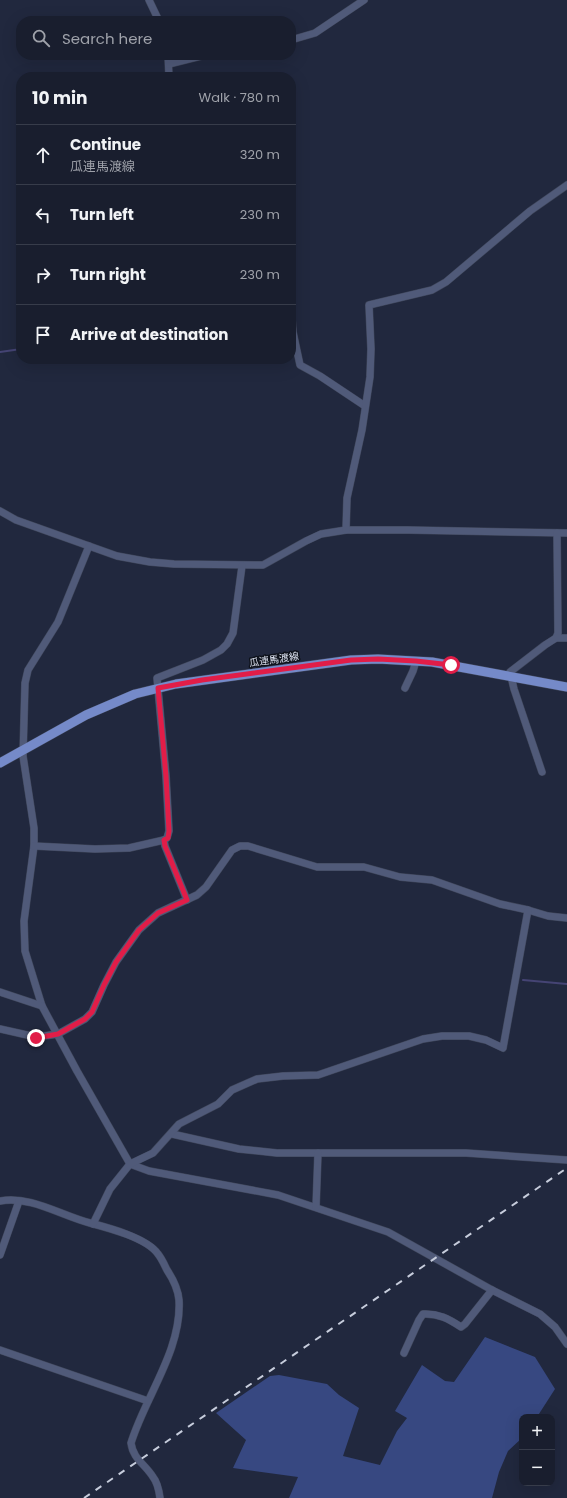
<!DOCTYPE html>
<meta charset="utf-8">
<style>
:root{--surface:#191e2e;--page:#262b3a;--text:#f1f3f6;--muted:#9fa2aa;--line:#373c4a}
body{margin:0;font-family:Poppins,"Noto Sans JP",sans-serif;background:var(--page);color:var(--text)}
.controls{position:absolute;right:12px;bottom:12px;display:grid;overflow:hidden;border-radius:8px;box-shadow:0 4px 16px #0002}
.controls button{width:36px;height:36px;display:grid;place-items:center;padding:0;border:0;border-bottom:1px solid var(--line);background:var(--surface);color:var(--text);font:20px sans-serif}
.stop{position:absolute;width:12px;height:12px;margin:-9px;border:3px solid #e11d48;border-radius:50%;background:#fff}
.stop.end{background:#e11d48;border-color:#fff;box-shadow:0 1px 4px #0008}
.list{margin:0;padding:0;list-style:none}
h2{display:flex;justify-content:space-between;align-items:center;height:52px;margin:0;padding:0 16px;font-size:17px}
h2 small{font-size:13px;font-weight:400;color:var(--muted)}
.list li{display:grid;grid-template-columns:26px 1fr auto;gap:12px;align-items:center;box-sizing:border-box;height:60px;padding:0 16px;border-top:1px solid var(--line)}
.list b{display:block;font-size:15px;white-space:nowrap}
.list p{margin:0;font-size:13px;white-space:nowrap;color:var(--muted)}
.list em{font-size:13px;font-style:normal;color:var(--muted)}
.icon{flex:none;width:22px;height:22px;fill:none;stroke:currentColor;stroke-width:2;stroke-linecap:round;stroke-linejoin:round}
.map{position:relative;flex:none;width:567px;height:1498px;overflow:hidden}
.search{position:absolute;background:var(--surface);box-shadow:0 4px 16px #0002;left:16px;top:16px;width:280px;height:44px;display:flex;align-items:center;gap:10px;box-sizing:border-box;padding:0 14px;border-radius:16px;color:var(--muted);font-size:15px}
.panel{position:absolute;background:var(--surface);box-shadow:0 4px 16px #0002;left:16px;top:72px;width:280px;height:292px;border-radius:16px}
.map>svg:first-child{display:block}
.green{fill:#374881}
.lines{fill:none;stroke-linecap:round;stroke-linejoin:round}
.stream{stroke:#454474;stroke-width:2}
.minor-casing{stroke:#3f465a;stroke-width:8}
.major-casing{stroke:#3f465a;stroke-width:10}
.minor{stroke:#505a79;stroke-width:7}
.major{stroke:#758ac9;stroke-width:9}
.rail{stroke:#c7cddc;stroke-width:2;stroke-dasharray:7 7;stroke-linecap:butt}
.route{stroke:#e11d48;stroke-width:5}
.labels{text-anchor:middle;stroke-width:3;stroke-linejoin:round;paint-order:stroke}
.street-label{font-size:10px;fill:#dce2f0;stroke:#0e121b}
</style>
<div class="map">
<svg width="567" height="1498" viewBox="0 0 567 1498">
<rect width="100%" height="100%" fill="#21283e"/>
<!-- green -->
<path class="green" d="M485 1337 535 1357 555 1389 537 1417H522V1438L508 1451 499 1472 492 1498H289L298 1477 233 1468 246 1440 216 1413 270 1376 279 1375 327 1384 339 1395 359 1408 343 1456 380 1465 397 1431 407 1418 395 1411 422 1365 445 1381 454 1382Z"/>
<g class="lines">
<!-- stream -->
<g class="stream">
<path d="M0 352 21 349"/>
<path d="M523 980 567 984"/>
</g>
<defs>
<g id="minor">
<path d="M149 0 159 21"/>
<path d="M291 40 315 33 364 0"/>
<path d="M168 55 169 77"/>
<path d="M169 64 205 55"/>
<path d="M291 308 293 332 300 365 320 376 365 406"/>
<path d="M0 511 16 520 117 556 150 562 174 564 263 565 306 541 321 534 346 530H408L567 533"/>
<path d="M346 530 347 498 362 430 370 377 371 349 369 305 432 290 446 282 530 211 567 185"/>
<path d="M89 546 58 622 28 670 25 683 23 756 34 828V846L24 921 25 951 42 1006 77 1071 130 1164 149 1171 278 1195 388 1232 492 1290 540 1314 555 1327 567 1344"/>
<path d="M556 638 558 633 557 533"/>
<path d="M405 688 413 671 416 661"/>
<path d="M542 772 514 689 510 672 545 645 556 638H567"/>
<path d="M164 840 165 846 187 900"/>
<path d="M34 846 95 849 129 848 164 840 167 838 169 831 166 776 157 678 203 660 221 650 227 644 233 633 242 566"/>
<path d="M0 992 42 1006"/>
<path d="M0 1029 36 1037 58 1034 85 1019 92 1012 104 985 116 962 139 930 158 913 197 895 206 887 232 850 240 846H248L317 867H364L400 877 432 880 500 904 528 910 548 916 567 918"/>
<path d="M172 1134 239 1149 277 1153H466L567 1160"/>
<path d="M0 1201C30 1195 62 1216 90 1223 109 1228 147 1238 158 1254 162 1259 164 1264 167 1270 173 1279 178 1289 179 1300 182 1350 145 1397 131 1443 133 1459 145 1464 153 1477 158 1483 159 1491 160 1498"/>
<path d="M316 1207 318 1153"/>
<path d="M93 1224 110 1189 130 1164 153 1153 179 1124 218 1104 232 1090 257 1079 283 1076 318 1075 423 1039 442 1036H469L486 1040 503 1048 528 910"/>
<path d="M0 1255 19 1201"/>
<path d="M0 1350 148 1401"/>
<path d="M404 1353 419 1320 423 1314C438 1313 449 1319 461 1327L465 1324 492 1290"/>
</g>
<path id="major" d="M0 763 86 715 135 694 176 684 351 660 378 659 432 662 567 687"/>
</defs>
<!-- minor casing -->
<use href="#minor" class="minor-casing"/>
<!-- major casing -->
<use href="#major" class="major-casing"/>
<!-- minor -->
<use href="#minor" class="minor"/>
<!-- major -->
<use href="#major" class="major"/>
<!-- rail -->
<path class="rail" d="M84 1498 567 1168"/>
</g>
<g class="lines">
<!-- route -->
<path class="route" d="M36 1038 58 1034 85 1019 92 1012 104 985 116 962 139 930 158 913 187 900 165 846 164 840 168 838 169 831 166 776 158 688 202 680 351 660 378 659 416 661 451 665"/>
</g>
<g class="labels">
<!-- street labels -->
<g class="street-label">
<text transform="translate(274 659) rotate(-8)" y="4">瓜連馬渡線</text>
</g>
</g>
</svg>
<div class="controls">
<button>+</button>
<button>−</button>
</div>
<div class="stop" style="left:451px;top:665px"></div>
<div class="stop end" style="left:36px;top:1038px"></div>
<div class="search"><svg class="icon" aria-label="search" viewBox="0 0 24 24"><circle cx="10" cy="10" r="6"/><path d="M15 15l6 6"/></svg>Search here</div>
<section class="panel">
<h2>10 min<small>Walk · 780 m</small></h2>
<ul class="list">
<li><svg class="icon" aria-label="ahead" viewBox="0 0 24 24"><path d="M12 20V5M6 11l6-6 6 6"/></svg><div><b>Continue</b><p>瓜連馬渡線</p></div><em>320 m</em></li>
<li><svg class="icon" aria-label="left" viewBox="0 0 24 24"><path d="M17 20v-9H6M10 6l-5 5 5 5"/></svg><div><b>Turn left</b></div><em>230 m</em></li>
<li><svg class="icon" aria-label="right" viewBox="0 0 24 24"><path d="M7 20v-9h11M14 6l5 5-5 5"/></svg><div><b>Turn right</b></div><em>230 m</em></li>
<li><svg class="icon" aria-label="arrive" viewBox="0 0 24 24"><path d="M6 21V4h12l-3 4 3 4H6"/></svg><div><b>Arrive at destination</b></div></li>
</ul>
</section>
</div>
